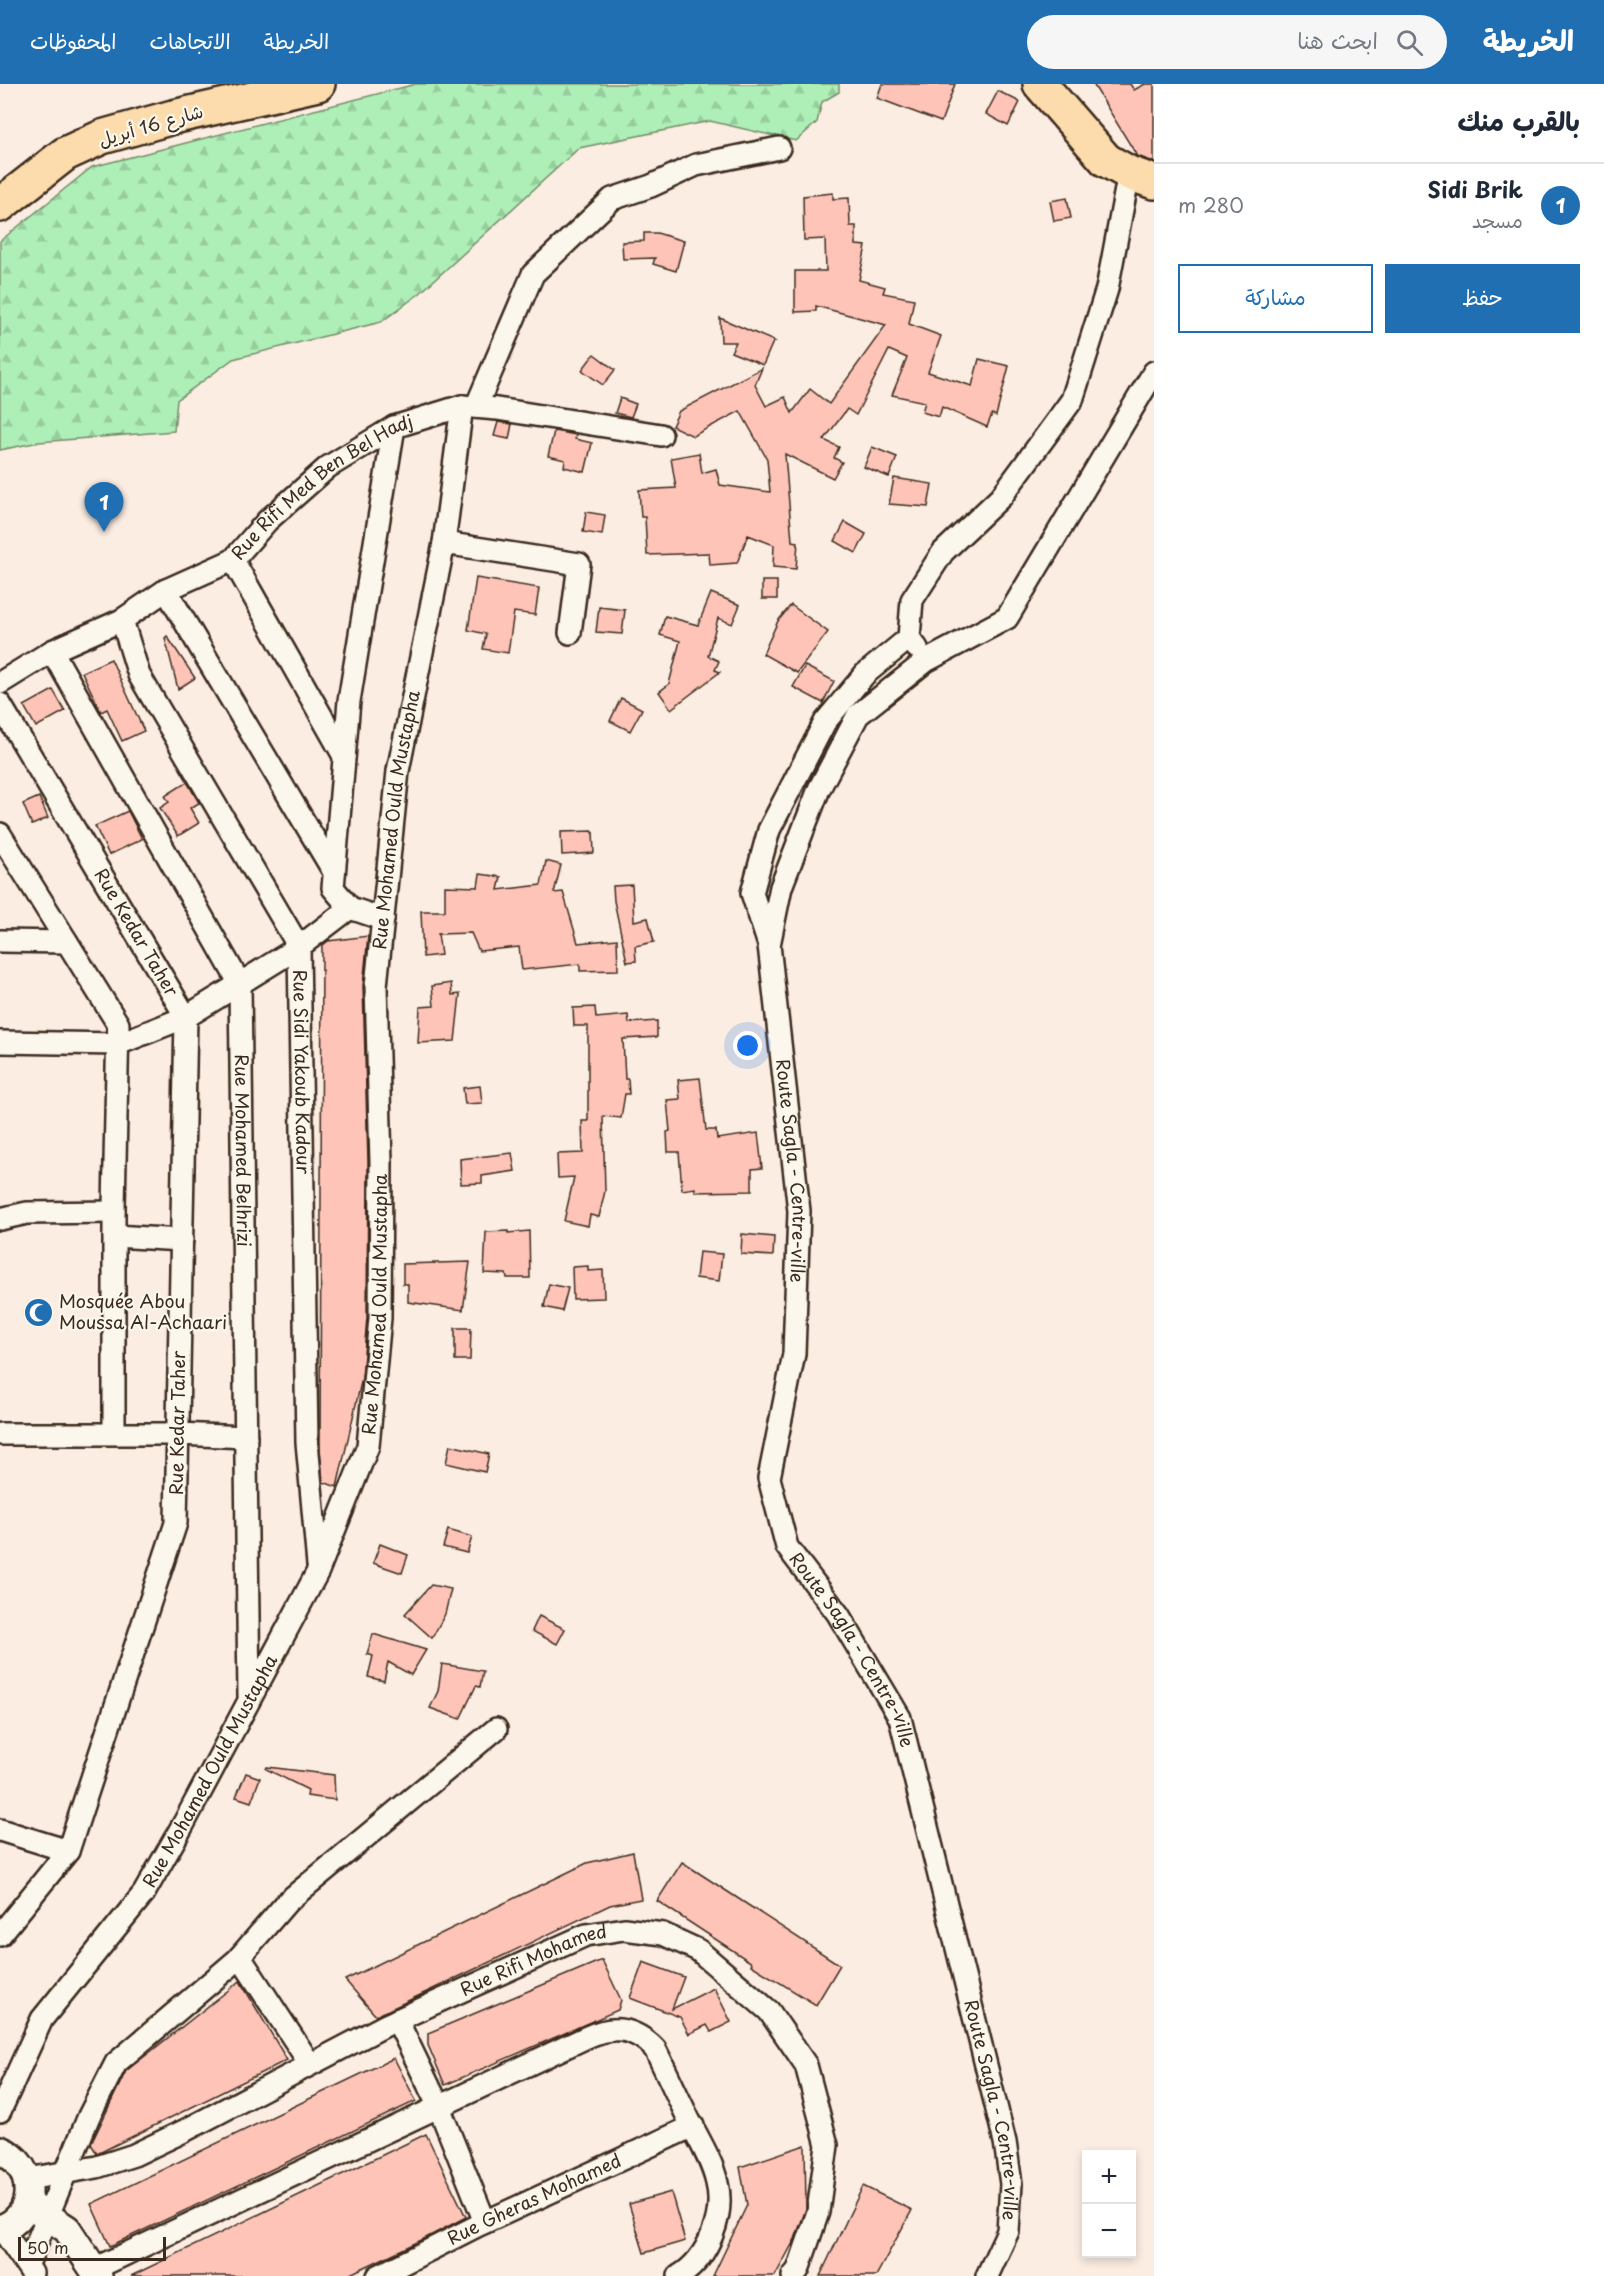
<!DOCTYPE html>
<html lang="ar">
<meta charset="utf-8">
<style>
:root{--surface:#fff;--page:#f6f6f7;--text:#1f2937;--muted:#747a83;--line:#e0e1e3;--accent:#1f6fb2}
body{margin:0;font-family:"Playpen Sans","Playpen Sans Arabic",sans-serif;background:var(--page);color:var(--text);direction:rtl}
.controls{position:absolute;right:18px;bottom:18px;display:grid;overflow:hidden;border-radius:0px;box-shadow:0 3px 9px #0003}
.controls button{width:54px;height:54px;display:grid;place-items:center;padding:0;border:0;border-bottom:2px solid var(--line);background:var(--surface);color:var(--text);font:30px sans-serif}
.scale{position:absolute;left:18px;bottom:15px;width:148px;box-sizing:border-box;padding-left:6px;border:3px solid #3b2a1e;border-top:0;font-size:16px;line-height:21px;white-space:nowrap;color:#3b2a1e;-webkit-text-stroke:4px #fbf7ec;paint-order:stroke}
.you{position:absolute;left:748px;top:962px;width:21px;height:21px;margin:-15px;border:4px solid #fff;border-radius:50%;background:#1a73e8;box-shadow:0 0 0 9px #1a73e833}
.badge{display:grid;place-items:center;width:39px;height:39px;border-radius:50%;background:var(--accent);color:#fff;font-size:20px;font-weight:700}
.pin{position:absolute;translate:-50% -50px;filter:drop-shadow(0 2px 3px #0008)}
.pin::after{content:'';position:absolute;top:32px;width:21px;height:18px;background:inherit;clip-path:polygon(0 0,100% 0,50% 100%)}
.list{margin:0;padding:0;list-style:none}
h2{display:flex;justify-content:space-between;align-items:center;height:78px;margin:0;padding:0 24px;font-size:26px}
h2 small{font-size:20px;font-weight:400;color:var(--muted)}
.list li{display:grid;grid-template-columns:39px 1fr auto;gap:18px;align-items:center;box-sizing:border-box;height:84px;padding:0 24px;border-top:2px solid var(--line)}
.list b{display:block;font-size:22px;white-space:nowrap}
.list p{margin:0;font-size:20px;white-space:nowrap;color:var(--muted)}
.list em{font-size:20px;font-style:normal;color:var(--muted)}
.actions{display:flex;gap:12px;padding:18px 24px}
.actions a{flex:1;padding:14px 0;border:2px solid var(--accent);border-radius:0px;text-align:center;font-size:21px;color:var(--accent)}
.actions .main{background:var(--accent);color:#fff}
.icon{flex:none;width:33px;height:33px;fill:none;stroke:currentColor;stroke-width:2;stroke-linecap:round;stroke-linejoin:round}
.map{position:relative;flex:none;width:1154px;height:2192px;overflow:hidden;direction:ltr}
header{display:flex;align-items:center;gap:36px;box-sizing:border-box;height:84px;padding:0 30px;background:var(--accent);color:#fff}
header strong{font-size:28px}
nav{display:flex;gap:33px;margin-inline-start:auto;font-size:21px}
.search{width:420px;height:54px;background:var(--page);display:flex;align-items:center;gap:15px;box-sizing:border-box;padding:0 21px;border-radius:33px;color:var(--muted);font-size:22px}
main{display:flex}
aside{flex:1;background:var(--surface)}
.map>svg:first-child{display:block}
.forest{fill:url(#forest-firs);stroke:#748c6a;stroke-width:1.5}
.building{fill:#ffc4b8;stroke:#3b2a1e;stroke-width:1.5}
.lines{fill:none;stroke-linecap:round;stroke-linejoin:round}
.minor-casing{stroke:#3b2a1e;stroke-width:26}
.tertiary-casing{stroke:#3b2a1e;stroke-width:32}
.primary-casing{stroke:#3b2a1e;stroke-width:38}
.minor{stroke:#fbf7ec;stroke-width:21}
.tertiary{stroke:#fbf7ec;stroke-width:27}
.primary{stroke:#fcdcac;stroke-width:33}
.labels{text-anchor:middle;stroke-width:4.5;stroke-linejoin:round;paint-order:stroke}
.street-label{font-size:18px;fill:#3b2a1e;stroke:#fbf7ec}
.poi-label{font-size:18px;fill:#3b2a1e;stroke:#fbf7ec;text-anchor:start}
</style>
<header>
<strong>الخريطة</strong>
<div class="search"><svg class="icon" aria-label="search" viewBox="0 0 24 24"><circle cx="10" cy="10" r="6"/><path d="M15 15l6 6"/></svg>ابحث هنا</div>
<nav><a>الخريطة</a><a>الاتجاهات</a><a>المحفوظات</a></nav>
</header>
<main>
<aside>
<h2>بالقرب منك<small></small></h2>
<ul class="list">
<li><span class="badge">1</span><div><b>Sidi Brik</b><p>مسجد</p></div><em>280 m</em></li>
</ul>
<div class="actions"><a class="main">حفظ</a><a>مشاركة</a></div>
</aside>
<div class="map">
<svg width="1154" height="2192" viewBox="0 0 1154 2192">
<defs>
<pattern id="forest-firs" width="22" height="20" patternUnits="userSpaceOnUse" patternTransform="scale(1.5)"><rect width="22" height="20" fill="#aeefb7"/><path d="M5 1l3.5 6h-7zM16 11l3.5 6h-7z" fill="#97cd9d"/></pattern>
</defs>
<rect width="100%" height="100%" fill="#fcede2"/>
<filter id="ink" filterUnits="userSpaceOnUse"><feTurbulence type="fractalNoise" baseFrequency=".0167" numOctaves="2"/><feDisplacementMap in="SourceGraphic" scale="12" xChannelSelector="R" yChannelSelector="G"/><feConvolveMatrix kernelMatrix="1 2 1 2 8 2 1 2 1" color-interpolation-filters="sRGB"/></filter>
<g filter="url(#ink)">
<!-- forest -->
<path class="forest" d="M416 0H839V8L822 18 817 38 796 57 710 37 579 64 419 210 381 238 233 275 177 316 174 347 39 358 0 366V157L92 83Z"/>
<!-- building -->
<g class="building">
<path d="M882 0H955L941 38 877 14Z"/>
<path d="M1093 0H1130L1134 6 1145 0H1154V78L1137 72Z"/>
<path d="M998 7 1020 18 1008 42 986 30Z"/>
<path d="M833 109V115L849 114 850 142H856V161L866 162 859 196 885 203 883 209 914 215 909 240 941 252 928 288 972 302 979 275 1009 282 996 332 992 330 987 343 942 323 939 333 922 328 925 318 892 311 907 274 889 266 856 331 847 325 824 356 839 363 834 374 842 378 833 394 785 370 792 457 798 458 796 485 773 483 774 461 748 451 737 479 710 481 709 469 647 471 645 433H641L639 406 676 404 671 374 699 369 702 389 716 385 720 401 770 408 767 375 740 327 693 352 672 342 679 327 762 284 755 301 766 322 785 313 792 329 810 305 829 320 886 241 816 222V227L795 228V187H826L825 155 804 156 803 112Z"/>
<path d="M1067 114 1071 134 1054 137 1050 117Z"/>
<path d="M644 149H657L684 157 676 187 653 180 655 174 623 175 622 158 644 157Z"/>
<path d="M720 234 776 258H773L763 281 731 268 736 258H721Z"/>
<path d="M594 270 615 286 603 301 582 286Z"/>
<path d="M620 314 636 320 631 333 615 329Z"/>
<path d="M498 338 512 340 509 355 494 352Z"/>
<path d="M554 347 576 351 575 355 592 359 585 388 564 383 565 376 548 372Z"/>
<path d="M872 363 897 373 889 393 864 383Z"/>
<path d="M894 394 932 400 928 423 889 420Z"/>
<path d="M586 428 605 431 602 451 583 448Z"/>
<path d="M845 438 866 450 856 469 835 457Z"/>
<path d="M476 494 539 504 535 531 514 528 508 569 483 565 486 550 468 546Z"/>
<rect x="762" y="497" width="15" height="18"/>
<path d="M711 509 740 521 732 540 718 534 708 572 719 577 715 586 720 588 671 625 659 608 669 600 680 557 660 551 665 532 698 541Z"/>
<path d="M791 521 828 548 797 589 763 570 778 537Z"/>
<path d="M599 523 625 526 622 550 596 548Z"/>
<path d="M167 552 195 594 178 605 165 554Z"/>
<path d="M111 575 144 647 122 657 107 625 101 628 82 588Z"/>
<path d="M805 582 834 597 823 619 793 603Z"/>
<path d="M53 606 65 627 36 643 24 622Z"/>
<path d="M621 614 642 625 630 647 610 637Z"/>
<path d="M187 698 199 719 190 724 199 739 178 752 160 724 169 718 165 712Z"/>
<path d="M39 713 48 734 32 741 23 720Z"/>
<path d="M128 727 142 755 109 771 95 742Z"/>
<path d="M593 747 594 769 562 771 561 748Z"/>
<path d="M546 777 561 781 554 809 563 808 578 859 617 855 618 886 580 887V880L522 886 519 863 479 867 471 849 438 850 441 871 423 873 421 827H445V802L478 803 480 790 501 793 498 806 541 801Z"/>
<path d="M632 801 634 837 648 834 654 858 635 862 636 877 627 878 614 817 613 802Z"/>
<path d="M368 852 363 902 368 1078 367 1233 362 1294 337 1403 323 1398 320 1365 322 862 328 857Z"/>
<path d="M451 899 452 911 460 910 455 957 418 959 420 923 434 922 432 902Z"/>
<path d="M595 923 596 934 628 931 629 939 657 937V953L623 955 625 995H628L629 1010H625L621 1034 603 1032 605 1107 599 1133 590 1131 588 1142 564 1137 574 1093 558 1094 557 1070 583 1069 582 1037H588V942H574L573 924Z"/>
<path d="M700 994 706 1046H716L717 1055 758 1049 762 1084 752 1085V1107L695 1108V1104L682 1106 679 1068H668L667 1048 670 1047 667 1016 680 1015 678 996Z"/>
<path d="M480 1002 482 1019 465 1020 463 1004Z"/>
<path d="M512 1069 515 1087 482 1092V1099L461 1100 460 1075Z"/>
<path d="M508 1147V1149L529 1147 530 1194H507L506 1190 484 1189 486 1148Z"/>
<path d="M742 1150 774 1153 773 1172 741 1170Z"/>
<path d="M699 1168 722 1170 719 1197 696 1194Z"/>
<path d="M470 1178 463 1226 408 1218V1200H403V1180Z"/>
<path d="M588 1182V1187L603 1186 604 1214 573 1215 572 1183Z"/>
<path d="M549 1200 568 1204 562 1227 544 1223Z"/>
<path d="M455 1244H471L470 1276H455Z"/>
<path d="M450 1361 489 1370 485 1388 446 1379Z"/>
<path d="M448 1446 472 1453 467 1469 443 1463Z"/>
<path d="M380 1460 408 1471 402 1489 373 1479Z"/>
<path d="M431 1501 451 1505 445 1530 432 1554 405 1530Z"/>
<path d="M539 1532 565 1545 557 1560 532 1547Z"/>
<path d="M373 1550 426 1566 411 1591 388 1578 384 1597 368 1593 373 1572 367 1570Z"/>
<path d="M442 1580 483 1587 480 1603 476 1602 460 1635 430 1624 438 1607Z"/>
<path d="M267 1683 334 1691 335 1716 307 1712 308 1706 266 1685Z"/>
<path d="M246 1689 260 1694 251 1718 236 1713Z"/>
<path d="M633 1768 641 1815 610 1821 376 1932 345 1896 587 1779Z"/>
<path d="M682 1778 840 1881 816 1921 751 1881 752 1879 657 1817Z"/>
<path d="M602 1876 621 1916 618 1926 445 2001 428 1961V1949Z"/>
<path d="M643 1878 684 1893 672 1925 714 1904 731 1938 711 1948 707 1941 689 1950 680 1933 630 1914Z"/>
<path d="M240 1897 287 1976 97 2070 91 2060 126 1987Z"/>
<path d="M394 1974 416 2017 110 2162 91 2120Z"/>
<path d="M426 2050 466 2133 426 2154 346 2192H131Z"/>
<path d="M805 2061 806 2125 795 2155 775 2192H713L747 2121 740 2083Z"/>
<path d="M863 2102 912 2126 876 2192H820Z"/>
<path d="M671 2108 685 2157 644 2169 629 2120Z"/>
</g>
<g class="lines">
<defs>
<g id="minor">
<path d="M476 323 533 190 612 115 651 102 696 81 779 64"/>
<path d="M444 459 579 480 570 549"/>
<path d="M233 476 344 672"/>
<path d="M166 506 334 788"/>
<path id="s1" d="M122 536 139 591 299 863 307 1358 318 1481"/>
<path id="s2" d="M909 554 865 590 825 638 769 746 752 809 769 861 799 1127 794 1270 769 1394 787 1463 838 1530 900 1634 1005 2058 1011 2100 1008 2147 987 2192"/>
<path d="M917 564 909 554 912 516 943 468 1001 413 1072 316 1107 205 1129 89"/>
<path id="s3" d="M52 567 240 900 249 1612"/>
<path id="s4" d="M0 599 52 567 122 536 166 506 233 476 267 437 328 383 394 343 462 322 497 325 661 351"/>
<path id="s5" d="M0 620 186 933 176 1439 68 1767 0 1851"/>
<path d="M0 750 118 940 114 1123V1349"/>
<path d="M383 835 350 824 333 804 349 617 394 343"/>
<path d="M0 857 67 858"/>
<path d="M769 861 781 803 819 705 858 631 926 577 1007 534 1154 288"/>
<path d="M0 958 118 960 186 933 299 863 350 824"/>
<path d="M0 1135 27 1129 114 1128"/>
<path d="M114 1152 182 1156"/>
<path d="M0 1350H178L246 1353"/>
<path d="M0 1746 68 1767"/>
<path d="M240 1873 310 1980"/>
<path d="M397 1936 439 2023 485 2138"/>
<path id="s6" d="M0 2027 42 1935 144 1809 184 1739 318 1487 368 1362 380 1234 381 1078 376 902 398 687 444 459 462 322"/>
<path id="s7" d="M28 2095 97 2083 134 2071 184 2047 386 1941 586 1851 624 1845 663 1850 698 1866 769 1927 806 1981 827 2061 818 2128 798 2186 793 2192"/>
<path d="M2 2145 32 2189"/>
<path d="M28 2180 89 2032 116 1979 237 1876 288 1817 496 1645"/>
<path d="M94 2185 587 1953C613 1941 634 1943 655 1965 668 1991 680 2018 693 2044 702 2061 713 2080 717 2099 725 2131 708 2175 679 2192"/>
<path id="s8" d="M378 2192 479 2141 693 2042"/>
</g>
<g id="tertiary">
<path d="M0 2066C36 2080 39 2133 0 2145"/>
<path d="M27 2119 67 2145 98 2192"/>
</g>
<g id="primary">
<path d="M1040 0 1106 76 1129 89 1154 98"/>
<path d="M0 121 65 70 102 53 173 33 318 0"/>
</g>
</defs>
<!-- minor casing -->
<use href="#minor" class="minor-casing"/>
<!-- tertiary casing -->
<use href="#tertiary" class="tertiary-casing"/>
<!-- primary casing -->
<use href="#primary" class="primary-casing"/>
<!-- minor -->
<use href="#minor" class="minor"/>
<!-- tertiary -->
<use href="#tertiary" class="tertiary"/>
<!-- primary -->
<use href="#primary" class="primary"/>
</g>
</g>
<!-- icons -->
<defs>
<symbol id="mosque-disc" viewBox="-11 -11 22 22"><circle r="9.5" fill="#1f6fb2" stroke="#fbf7ec"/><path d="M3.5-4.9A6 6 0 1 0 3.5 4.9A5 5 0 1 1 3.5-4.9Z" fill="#fff"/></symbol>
</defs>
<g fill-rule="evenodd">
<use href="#mosque-disc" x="22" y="1212" width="33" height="33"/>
</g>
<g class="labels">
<!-- street labels -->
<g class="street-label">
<text transform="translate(151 42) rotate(-16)" y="6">شارع 16 أبريل</text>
<text dy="6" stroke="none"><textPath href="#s4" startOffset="381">Rue Rifi Med Ben Bel Hadj</textPath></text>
<text dy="6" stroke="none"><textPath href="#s6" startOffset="1392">Rue Mohamed Ould Mustapha</textPath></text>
<text dy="6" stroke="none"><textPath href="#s5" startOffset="266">Rue Kedar Taher</textPath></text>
<text dy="6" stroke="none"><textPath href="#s1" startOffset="498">Rue Sidi Yakoub Kadour</textPath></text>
<text dy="6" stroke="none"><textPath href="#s3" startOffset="549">Rue Mohamed Belhrizi</textPath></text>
<text dy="6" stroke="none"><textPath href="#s2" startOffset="588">Route Sagla - Centre-ville</textPath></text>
<text dy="6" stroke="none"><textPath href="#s6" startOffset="906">Rue Mohamed Ould Mustapha</textPath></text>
<text transform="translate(178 1339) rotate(-89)" y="6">Rue Kedar Taher</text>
<text dy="6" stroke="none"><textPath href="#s2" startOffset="1092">Route Sagla - Centre-ville</textPath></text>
<text dy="6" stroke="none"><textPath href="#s6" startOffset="402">Rue Mohamed Ould Mustapha</textPath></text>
<text dy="6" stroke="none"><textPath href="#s7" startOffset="554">Rue Rifi Mohamed</textPath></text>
<text dy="6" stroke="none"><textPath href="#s2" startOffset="1578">Route Sagla - Centre-ville</textPath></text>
<text dy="6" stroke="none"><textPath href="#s8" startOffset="174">Rue Gheras Mohamed</textPath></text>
</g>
<!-- poi labels -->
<g class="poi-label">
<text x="59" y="1224">Mosquée Abou<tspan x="59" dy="21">Moussa Al-Achaari</tspan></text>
</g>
</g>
</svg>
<div class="controls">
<button>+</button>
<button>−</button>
</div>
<div class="scale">50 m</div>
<div class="you"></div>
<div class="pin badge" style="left:104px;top:448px">1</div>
</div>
</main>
